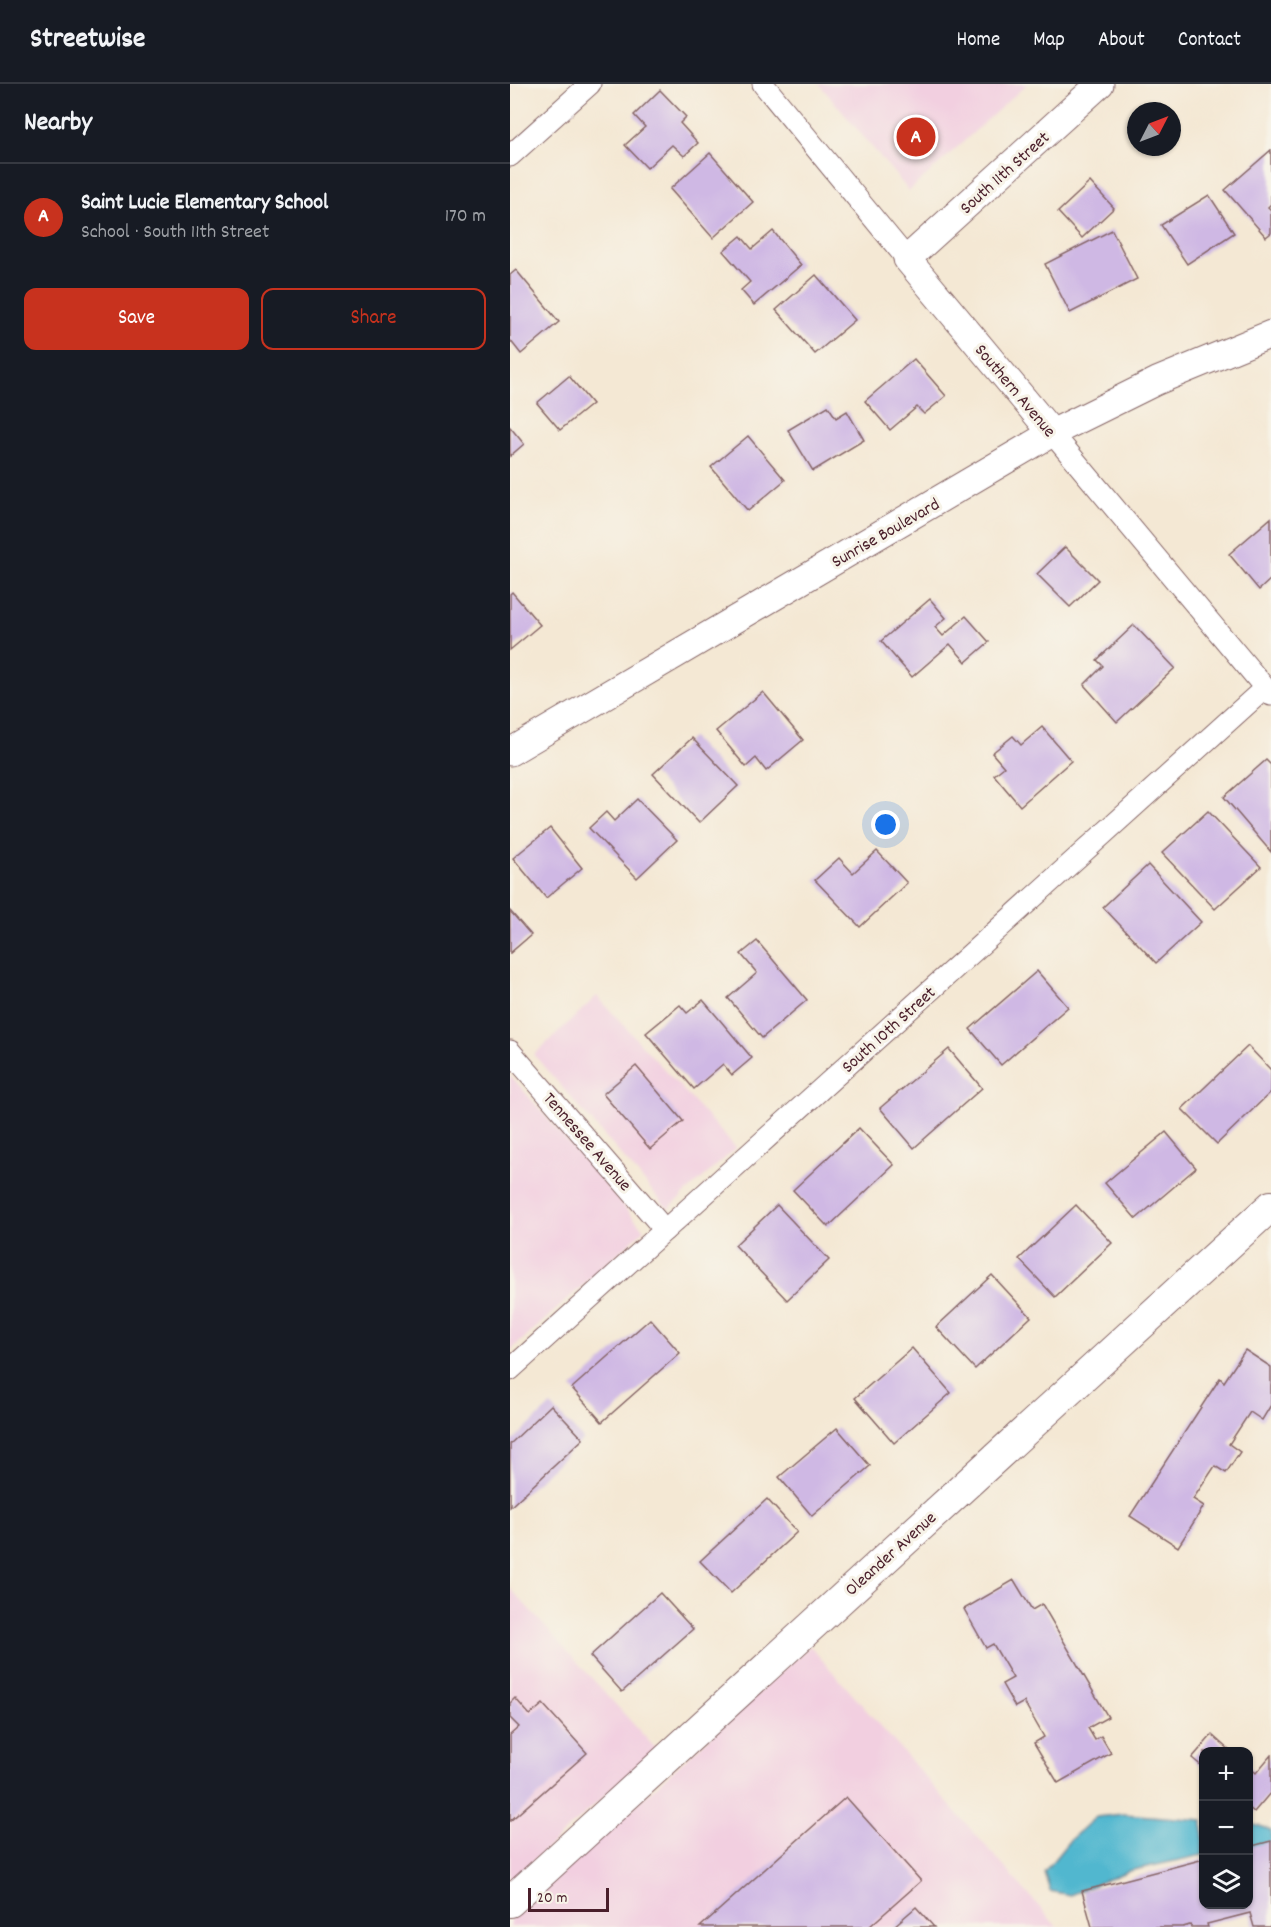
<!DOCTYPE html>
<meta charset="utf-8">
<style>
:root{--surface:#171b24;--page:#242831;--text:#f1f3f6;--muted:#9ea1a6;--line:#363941;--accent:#c8321e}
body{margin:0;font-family:Dekko,sans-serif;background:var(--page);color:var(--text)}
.controls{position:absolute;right:18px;bottom:18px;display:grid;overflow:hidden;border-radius:12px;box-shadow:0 2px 4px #0004}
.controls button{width:54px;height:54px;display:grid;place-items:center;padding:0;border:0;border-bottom:2px solid var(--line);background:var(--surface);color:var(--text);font:30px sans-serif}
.compass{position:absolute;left:617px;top:18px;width:54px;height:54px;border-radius:50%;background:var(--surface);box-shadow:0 2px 4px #0004;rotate:48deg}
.scale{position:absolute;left:18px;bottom:15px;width:81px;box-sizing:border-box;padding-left:6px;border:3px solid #4a1f2b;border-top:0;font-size:16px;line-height:21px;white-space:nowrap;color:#4a1f2b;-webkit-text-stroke:4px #f7f3e8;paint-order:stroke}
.you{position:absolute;left:376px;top:741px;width:21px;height:21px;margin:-15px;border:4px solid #fff;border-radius:50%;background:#1a73e8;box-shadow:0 0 0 9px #1a73e833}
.badge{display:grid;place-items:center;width:39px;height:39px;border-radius:50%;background:var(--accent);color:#fff;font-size:20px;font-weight:700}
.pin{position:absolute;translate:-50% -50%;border:3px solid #fff;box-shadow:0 2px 6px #0006}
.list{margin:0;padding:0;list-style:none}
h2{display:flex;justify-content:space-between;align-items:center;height:78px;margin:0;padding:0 24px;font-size:26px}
h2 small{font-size:20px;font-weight:400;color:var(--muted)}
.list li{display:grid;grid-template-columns:39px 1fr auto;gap:18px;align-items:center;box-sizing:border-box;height:108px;padding:0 24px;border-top:2px solid var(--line)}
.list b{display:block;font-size:22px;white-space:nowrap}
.list p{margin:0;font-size:20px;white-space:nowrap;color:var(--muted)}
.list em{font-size:20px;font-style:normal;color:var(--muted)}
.actions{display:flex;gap:12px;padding:18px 24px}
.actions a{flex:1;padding:14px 0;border:2px solid var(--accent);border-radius:12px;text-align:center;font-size:21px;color:var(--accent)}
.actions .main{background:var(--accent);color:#fff}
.icon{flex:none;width:33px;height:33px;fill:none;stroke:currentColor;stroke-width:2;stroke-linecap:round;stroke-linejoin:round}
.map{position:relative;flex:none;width:761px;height:1843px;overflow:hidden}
header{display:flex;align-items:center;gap:36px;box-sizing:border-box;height:84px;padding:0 30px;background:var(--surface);border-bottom:2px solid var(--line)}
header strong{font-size:28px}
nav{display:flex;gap:33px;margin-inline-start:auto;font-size:21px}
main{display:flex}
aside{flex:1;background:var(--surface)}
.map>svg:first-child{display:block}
.built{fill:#f2cfe0}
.water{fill:#51b7cf;stroke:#4e6b7d;stroke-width:1.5}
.building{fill:#cfb8e4}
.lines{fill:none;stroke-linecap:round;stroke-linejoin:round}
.minor-casing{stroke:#866566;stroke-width:23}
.tertiary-casing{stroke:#866566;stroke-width:29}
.secondary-casing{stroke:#866566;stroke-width:32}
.minor{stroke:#fff;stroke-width:21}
.tertiary{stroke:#fff;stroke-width:27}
.secondary{stroke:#fff;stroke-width:30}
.labels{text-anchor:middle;stroke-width:6;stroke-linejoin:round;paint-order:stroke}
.street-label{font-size:18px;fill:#4a1f2b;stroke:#f7f3e8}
</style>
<header>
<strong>Streetwise</strong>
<nav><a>Home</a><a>Map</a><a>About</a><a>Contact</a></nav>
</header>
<main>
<aside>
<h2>Nearby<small></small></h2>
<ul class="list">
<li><span class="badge">A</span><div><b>Saint Lucie Elementary School</b><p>School · South 11th Street</p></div><em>170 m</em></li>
</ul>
<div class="actions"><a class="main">Save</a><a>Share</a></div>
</aside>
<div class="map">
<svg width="761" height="1843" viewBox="0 0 761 1843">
<rect width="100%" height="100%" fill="#f7f3e8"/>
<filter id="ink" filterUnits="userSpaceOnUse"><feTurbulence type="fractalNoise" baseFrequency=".0167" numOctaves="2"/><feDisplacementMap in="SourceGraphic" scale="12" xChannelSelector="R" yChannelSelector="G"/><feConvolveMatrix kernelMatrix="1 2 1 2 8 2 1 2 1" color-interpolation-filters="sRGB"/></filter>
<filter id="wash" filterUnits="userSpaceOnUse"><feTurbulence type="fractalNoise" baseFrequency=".008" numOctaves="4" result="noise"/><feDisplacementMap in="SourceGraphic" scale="24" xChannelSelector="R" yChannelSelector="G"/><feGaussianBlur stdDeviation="1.35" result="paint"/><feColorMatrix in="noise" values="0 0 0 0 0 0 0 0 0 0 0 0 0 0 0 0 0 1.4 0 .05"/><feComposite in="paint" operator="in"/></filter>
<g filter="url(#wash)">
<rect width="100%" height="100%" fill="#f4e8d4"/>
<!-- built -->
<g class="built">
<path d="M309 0H517L399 107Z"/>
<path d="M87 912 226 1064 158 1125 24 971Z"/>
<path d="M0 991 134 1146 0 1267Z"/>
<path d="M0 1504 146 1665 0 1798Z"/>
<path d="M300 1562 547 1843H0V1836Z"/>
</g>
<!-- water -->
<g class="water">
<path d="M613 1730 693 1736V1771L618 1787 560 1811 540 1807 534 1788 560 1756 586 1733Z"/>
<path d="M738 1740 753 1743 761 1746V1759L739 1763Z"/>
</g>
<g id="blocks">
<!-- building -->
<g class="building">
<path d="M150 6 176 33 170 39 188 59 174 72 162 61 137 84 115 61 135 43 124 31Z"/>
<path d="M761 66V120L758 123 761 126V149L756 153 715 106Z"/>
<path d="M200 69 243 118 203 154 160 105Z"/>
<path d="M580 98 604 124 572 154 548 128Z"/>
<path d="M699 111 724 149 677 180 651 141Z"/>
<path d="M602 146 627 195 560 229 535 180Z"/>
<path d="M263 147 291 181 244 221 231 206 240 198 213 167 231 152 242 165Z"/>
<path d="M6 186 49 238 11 270 0 256V191Z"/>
<path d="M306 191 345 236 305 270 266 226Z"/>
<path d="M404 275 436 312 414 330 407 323 380 346 355 317Z"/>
<path d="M59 292 82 320 50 346 27 319Z"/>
<path d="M318 322 326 334 337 327 354 356 303 387 278 346Z"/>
<path d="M0 343 14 360 0 372Z"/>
<path d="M238 352 275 396 238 427 201 383Z"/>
<path d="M761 434V495L749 506 719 470Z"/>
<path d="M555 463 588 496 560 523 527 490Z"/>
<path d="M2 508 30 541 0 566V510Z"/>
<path d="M420 515 436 534 425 543 433 552 456 532 479 558 456 578 440 560 402 593 371 557Z"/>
<path d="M624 541 665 584 607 638 574 601 593 582 587 576Z"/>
<path d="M253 608 293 656 256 687 246 674 236 683 206 647Z"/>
<path d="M532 643 561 677 510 722 484 691 494 683 482 669 503 652 511 661Z"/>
<path d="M182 654 228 702 189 739 143 690Z"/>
<path d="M756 676 761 681V768L714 713Z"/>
<path d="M127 715 167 756 127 794 79 744 96 728 104 737Z"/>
<path d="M698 727 751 783 705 825 652 769Z"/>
<path d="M40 744 72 784 36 814 3 774Z"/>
<path d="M367 767 397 799 350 843 305 796 329 774 343 789Z"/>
<path d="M638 781 691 838 646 879 593 823Z"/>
<path d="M0 827 21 851 0 869Z"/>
<path d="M247 857 297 916 252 954 218 914 247 889 231 870Z"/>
<path d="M527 887 558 923 491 981 460 945Z"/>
<path d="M193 916 242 974 222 991 213 980 184 1005 136 949 170 921 177 929Z"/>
<path d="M738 962 761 986V1008L707 1060 672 1025Z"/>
<path d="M439 965 472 1004 404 1064 370 1024Z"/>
<path d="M126 982 173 1037 140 1065 93 1010Z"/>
<path d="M349 1044 384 1081 318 1143 283 1106Z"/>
<path d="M656 1048 686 1084 626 1135 595 1099Z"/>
<path d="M267 1121 319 1176 277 1216 225 1161Z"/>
<path d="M566 1121 602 1159 545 1213 509 1175Z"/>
<path d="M482 1191 521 1233 465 1285 426 1243Z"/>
<path d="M140 1235 170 1269 92 1338 62 1304Z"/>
<path d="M402 1264 441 1309 384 1359 345 1314Z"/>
<path d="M735 1266 761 1283V1321L752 1336 740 1328 719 1360 730 1368 716 1389 705 1382 683 1415 694 1422 668 1463 620 1432 710 1294 714 1298Z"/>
<path d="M41 1321 73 1355 0 1423V1360Z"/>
<path d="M327 1344 360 1382 302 1432 269 1393Z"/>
<path d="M257 1415 287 1448 221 1509 190 1477Z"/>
<path d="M504 1496 522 1526 532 1520 598 1633 578 1644 585 1656 591 1652 601 1669 548 1699 524 1659 534 1653 514 1618 505 1623 492 1600 503 1594 483 1560 476 1564 454 1525Z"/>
<path d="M150 1509 183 1545 112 1608 80 1572Z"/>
<path d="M5 1614 20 1631 33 1620 77 1669 0 1737V1651L9 1643 0 1634V1619Z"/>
<path d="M702 1651 721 1668H694V1684L682 1674Z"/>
<path d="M761 1671V1708L744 1728 738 1723V1682L746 1689Z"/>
<path d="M336 1713 411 1797 359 1843H190Z"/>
<path d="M761 1757V1843H744L740 1829 697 1840 698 1843H681L680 1841 673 1843H582L572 1807 694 1775V1820H738V1763Z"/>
<path d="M406 1823 424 1843H383Z"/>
</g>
</g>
</g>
<g filter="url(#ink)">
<use href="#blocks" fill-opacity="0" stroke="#866566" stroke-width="1.5"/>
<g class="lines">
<defs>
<g id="minor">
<path d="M253 0 397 175"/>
<path d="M0 72 80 0"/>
<path d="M542 349 761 611"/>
<path d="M0 967 155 1146"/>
<path d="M0 1286 755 604"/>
</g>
<g id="tertiary">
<path d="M542 349 397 175 590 0"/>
<path d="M0 668 542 349 647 297 761 250"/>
</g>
<path id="secondary" d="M0 1818 761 1122"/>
</defs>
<!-- minor casing -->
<use href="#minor" class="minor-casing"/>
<!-- tertiary casing -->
<use href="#tertiary" class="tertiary-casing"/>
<!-- secondary casing -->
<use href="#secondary" class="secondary-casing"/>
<!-- minor -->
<use href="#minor" class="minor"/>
<!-- tertiary -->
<use href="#tertiary" class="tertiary"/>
<!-- secondary -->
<use href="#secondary" class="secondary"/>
</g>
</g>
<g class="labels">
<!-- street labels -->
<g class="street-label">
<text transform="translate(494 88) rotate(-42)" y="6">South 11th Street</text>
<text transform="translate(506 306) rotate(50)" y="6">Southern Avenue</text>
<text transform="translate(375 448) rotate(-30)" y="6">Sunrise Boulevard</text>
<text transform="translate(378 945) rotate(-42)" y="6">South 10th Street</text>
<text transform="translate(78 1057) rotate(49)" y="6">Tennessee Avenue</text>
<text transform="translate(380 1469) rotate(-42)" y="6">Oleander Avenue</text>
</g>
</g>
</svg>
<div class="controls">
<button>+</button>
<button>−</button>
<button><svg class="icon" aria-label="layers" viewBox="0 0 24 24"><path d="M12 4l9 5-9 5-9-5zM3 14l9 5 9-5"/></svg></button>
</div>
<svg class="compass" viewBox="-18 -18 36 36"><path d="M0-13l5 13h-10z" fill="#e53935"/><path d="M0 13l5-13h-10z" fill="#9ea1a6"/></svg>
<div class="scale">20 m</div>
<div class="you"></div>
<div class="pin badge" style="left:406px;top:53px">A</div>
</div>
</main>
